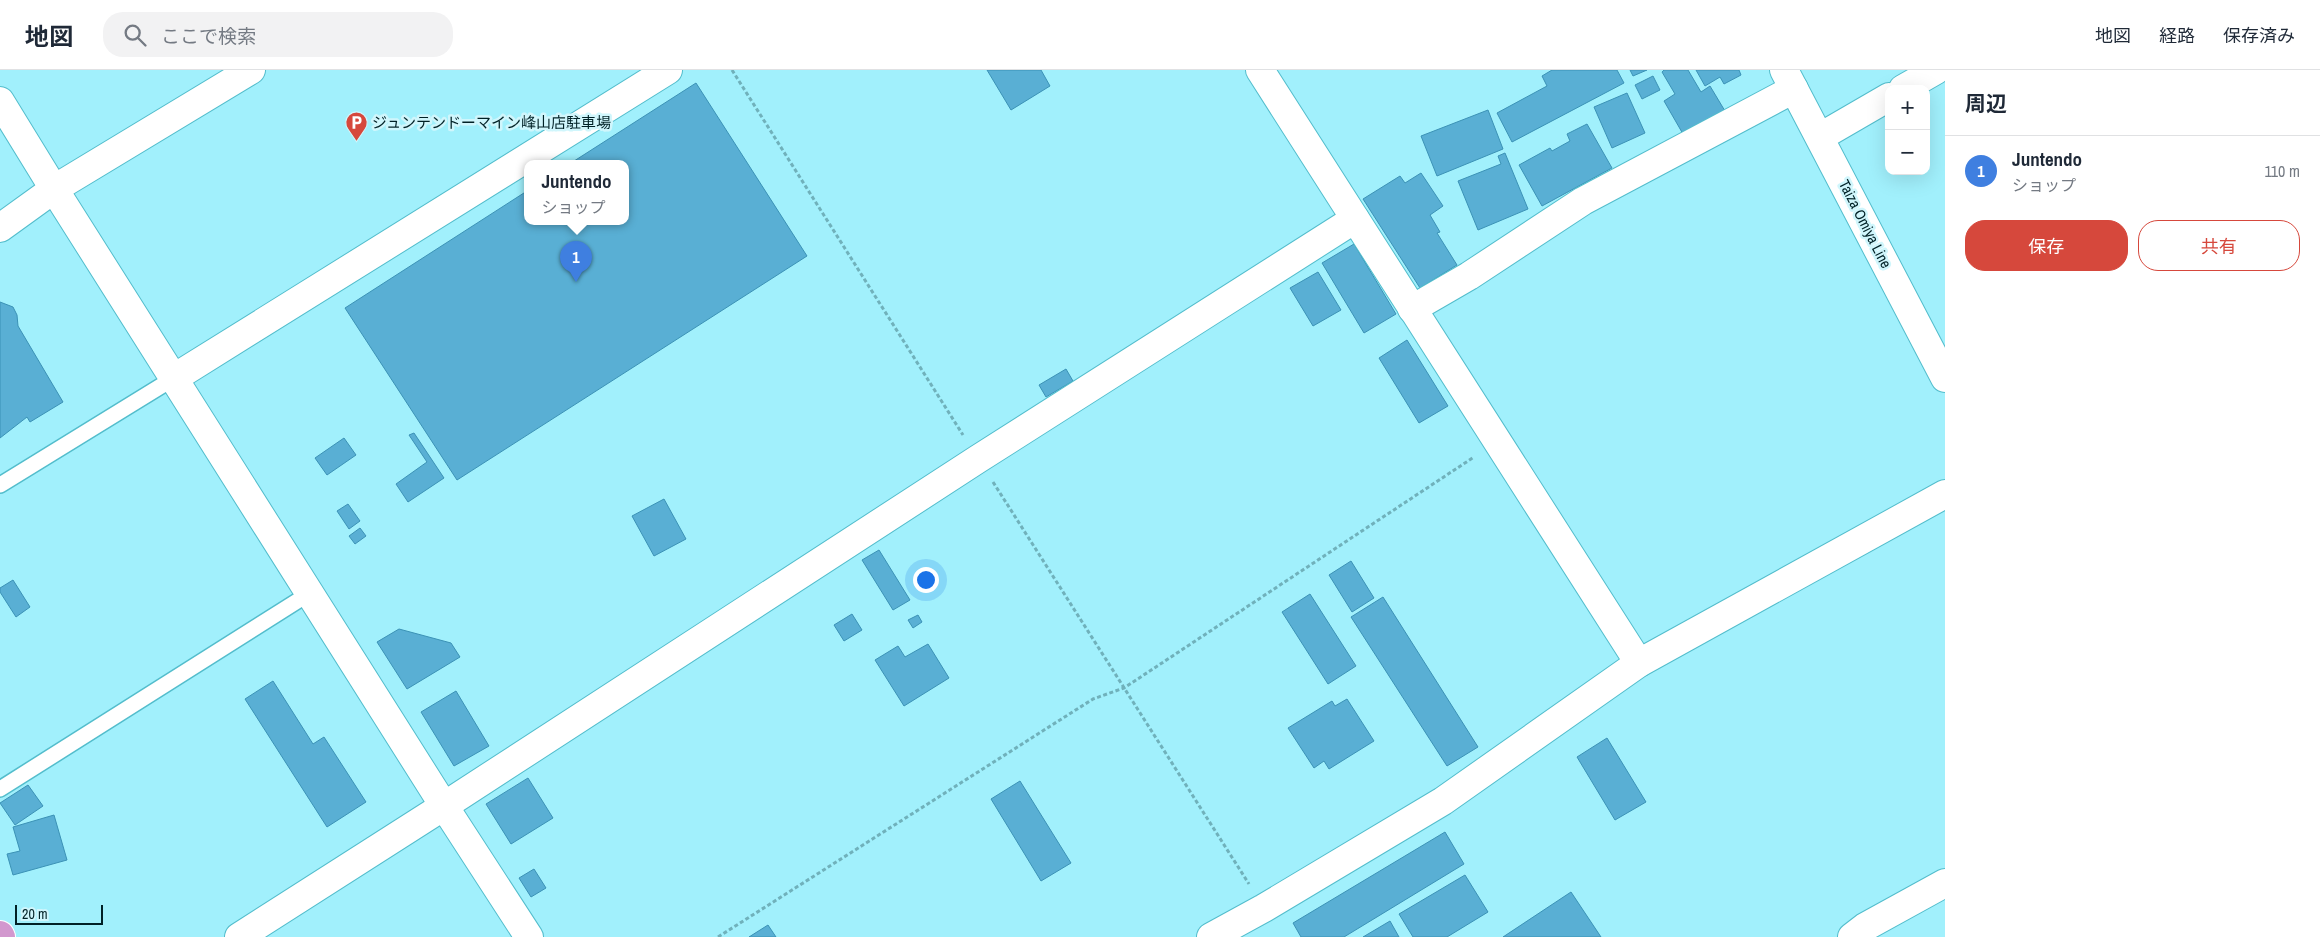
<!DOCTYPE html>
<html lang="ja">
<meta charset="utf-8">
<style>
:root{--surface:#fff;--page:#f2f2f3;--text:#1f2937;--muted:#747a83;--line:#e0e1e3;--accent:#d6483c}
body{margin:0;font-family:"Archivo Narrow","Noto Sans JP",sans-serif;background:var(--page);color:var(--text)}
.controls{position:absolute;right:15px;top:15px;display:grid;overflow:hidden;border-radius:10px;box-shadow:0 5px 20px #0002}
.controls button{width:45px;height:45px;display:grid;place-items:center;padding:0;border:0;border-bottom:1px solid var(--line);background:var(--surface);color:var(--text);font:25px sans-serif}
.scale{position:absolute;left:15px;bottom:12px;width:88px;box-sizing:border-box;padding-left:5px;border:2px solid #002126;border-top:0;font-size:14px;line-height:18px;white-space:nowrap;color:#002126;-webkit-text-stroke:4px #d0f6fc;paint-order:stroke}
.you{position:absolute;left:925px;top:509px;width:18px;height:18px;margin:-12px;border:4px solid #fff;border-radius:50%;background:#1a73e8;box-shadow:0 0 0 8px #1a73e833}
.badge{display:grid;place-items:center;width:32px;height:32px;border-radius:50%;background:var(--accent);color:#fff;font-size:16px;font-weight:700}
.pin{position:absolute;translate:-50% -41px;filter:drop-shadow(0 1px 2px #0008)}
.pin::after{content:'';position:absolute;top:26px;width:18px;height:15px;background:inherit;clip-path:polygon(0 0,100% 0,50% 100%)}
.popup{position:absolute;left:524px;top:90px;width:105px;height:65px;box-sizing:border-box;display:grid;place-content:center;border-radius:10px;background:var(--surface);filter:drop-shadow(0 1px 4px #0005);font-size:16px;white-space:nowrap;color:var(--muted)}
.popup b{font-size:19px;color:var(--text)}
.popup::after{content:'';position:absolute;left:50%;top:100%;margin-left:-10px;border:10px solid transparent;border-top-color:var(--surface)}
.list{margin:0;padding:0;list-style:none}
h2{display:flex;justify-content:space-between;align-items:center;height:65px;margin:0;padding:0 20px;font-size:21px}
h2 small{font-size:16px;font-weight:400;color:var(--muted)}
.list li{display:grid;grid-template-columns:32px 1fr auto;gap:15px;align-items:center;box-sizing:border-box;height:70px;padding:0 20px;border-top:1px solid var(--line)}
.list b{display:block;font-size:19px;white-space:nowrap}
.list p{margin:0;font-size:16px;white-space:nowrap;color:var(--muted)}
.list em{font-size:16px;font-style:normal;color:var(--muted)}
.actions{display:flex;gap:10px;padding:15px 20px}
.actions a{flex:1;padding:11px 0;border:1px solid var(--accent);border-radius:20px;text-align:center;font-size:18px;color:var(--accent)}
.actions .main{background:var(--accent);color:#fff}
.icon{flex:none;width:28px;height:28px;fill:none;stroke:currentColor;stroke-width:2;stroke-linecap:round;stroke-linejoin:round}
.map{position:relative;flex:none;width:1945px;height:867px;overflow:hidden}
header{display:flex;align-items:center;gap:30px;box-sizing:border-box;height:70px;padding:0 25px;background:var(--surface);border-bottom:1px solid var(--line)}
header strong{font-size:24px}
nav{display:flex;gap:28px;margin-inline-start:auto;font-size:18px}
.search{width:350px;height:45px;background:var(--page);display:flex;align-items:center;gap:12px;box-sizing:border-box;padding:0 18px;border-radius:20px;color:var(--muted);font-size:19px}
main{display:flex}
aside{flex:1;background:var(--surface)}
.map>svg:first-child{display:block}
.building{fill:#59afd4;stroke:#3b92b6}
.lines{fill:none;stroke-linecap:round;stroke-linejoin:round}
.lane-casing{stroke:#53bdcc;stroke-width:18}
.street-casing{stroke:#53bdcc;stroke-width:30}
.secondary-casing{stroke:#53bdcc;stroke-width:30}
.highway-casing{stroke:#fff;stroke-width:30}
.path{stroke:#70b1bb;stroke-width:3;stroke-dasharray:4 2.5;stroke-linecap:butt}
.lane{stroke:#fff;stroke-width:15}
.street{stroke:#fff;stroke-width:28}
.secondary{stroke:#fff;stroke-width:28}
.highway{stroke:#d298ce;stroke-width:28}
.labels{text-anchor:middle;stroke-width:5;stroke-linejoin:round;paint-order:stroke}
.poi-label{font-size:15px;fill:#002126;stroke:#d0f6fc;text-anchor:start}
.street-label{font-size:15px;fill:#002126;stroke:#d0f6fc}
</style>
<header>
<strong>地図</strong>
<div class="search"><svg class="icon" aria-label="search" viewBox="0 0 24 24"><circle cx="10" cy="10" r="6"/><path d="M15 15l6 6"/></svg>ここで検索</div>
<nav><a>地図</a><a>経路</a><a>保存済み</a></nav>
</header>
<main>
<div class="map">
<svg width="1945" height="867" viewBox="0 0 1945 867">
<rect width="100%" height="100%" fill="#a1f0fc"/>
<!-- building -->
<g class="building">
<path d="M987 0H1041L1050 16 1011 40Z"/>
<path d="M1552 0H1617L1624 13 1512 72 1497 43 1547 16 1542 6Z"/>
<path d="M1630 0H1647L1633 6Z"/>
<path d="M1664 0H1688L1701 22 1710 16 1725 41 1683 64 1664 31 1675 24 1662 2Z"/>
<path d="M1696 0H1739L1741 5 1724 14 1720 7 1705 16Z"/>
<path d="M1653 6 1660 20 1642 29 1635 15Z"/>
<path d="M696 13 807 186 457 410 345 238 527 121V151H625V93H571Z"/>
<path d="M1627 23 1645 63 1612 78 1594 37Z"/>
<path d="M1488 40 1503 79 1437 106 1421 66Z"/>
<path d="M1587 54 1612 98 1542 136 1519 95 1550 78 1552 81 1570 71 1567 64Z"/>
<path d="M1505 83 1528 139 1478 160 1458 111 1501 94 1498 86Z"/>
<path d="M1421 103 1443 136 1430 145 1440 162 1437 163 1457 195 1420 218 1363 129 1400 106 1405 113Z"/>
<path d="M1354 174 1396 244 1364 263 1322 193Z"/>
<path d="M1318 202 1341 240 1313 256 1290 218Z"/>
<path d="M0 232 13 237 17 245 18 256 63 332 30 352 27 347 0 368Z"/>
<path d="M1407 270 1448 336 1419 353 1379 288Z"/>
<path d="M1066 299 1073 311 1046 327 1039 315Z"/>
<path d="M414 363 444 408 408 432 396 414 427 392 409 365Z"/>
<path d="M344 368 356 385 327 405 315 388Z"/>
<path d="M664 429 686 469 654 486 632 446Z"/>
<path d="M348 434 360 451 349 459 337 441Z"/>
<path d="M360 458 366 466 355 474 349 466Z"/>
<path d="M879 480 910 530 893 540 862 490Z"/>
<path d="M1351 491 1374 528 1352 542 1329 505Z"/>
<path d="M13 510 30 537 16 547 0 522V518Z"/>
<path d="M1310 524 1356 596 1328 614 1282 542Z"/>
<path d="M1383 527 1478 677 1447 696 1351 547Z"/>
<path d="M852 544 862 560 844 571 834 555Z"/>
<path d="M918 545 922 552 913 558 908 550Z"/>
<path d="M399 559 451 573 460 587 407 619 377 572Z"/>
<path d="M928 574 949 608 904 636 875 590 898 576 905 587Z"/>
<path d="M273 611 313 674 324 667 366 732 327 757 245 629Z"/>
<path d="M456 621 489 676 454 696 421 642Z"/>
<path d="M1347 629 1374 671 1329 699 1324 691 1314 698 1288 658 1332 631 1335 636Z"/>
<path d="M1607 668 1646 732 1615 750 1577 687Z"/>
<path d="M528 708 553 748 511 774 486 734Z"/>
<path d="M1020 711 1071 793 1041 811 991 729Z"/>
<path d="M28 715 43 736 15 755 0 733Z"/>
<path d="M54 745 67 790 13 805 7 784 20 781 13 757Z"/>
<path d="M1445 762 1464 794 1344 867H1301L1293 853Z"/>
<path d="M534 799 546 818 531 827 519 808Z"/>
<path d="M1465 805 1488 842 1447 867H1413L1399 844Z"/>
<path d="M1571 822 1601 867H1503Z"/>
<path d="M1390 851 1399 867H1363Z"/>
<path d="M768 855 776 867H749Z"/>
</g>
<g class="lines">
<defs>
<g id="lane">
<path d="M0 415 174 308"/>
<path d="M0 719 310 523"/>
</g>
<g id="street">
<path d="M1260 0 1639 593"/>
<path d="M1903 19 1936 0"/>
<path d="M1820 67 1889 27"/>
<path d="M54 119 444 736 529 867"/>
<path d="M0 158 54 119 251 0"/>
<path d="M1412 239 1469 206 1583 131 1794 19"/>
<path d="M174 308 668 0"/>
<path d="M239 867 444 736 978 389 1355 149"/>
<path d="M1211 867 1264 838 1443 731 1639 593 1945 424"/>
<path d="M1852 867 1865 857 1945 813"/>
</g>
<g id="secondary">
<path d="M1784 0 1945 308"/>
<path d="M0 31 54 119"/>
</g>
<path id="highway" d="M0 865 1 867"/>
</defs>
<!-- lane casing -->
<use href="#lane" class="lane-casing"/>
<!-- street casing -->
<use href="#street" class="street-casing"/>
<!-- secondary casing -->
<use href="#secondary" class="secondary-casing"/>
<!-- highway casing -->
<use href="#highway" class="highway-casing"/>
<!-- path -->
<g class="path">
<path d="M732 0 963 365"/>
<path d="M993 412 1249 814"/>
<path d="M718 867 1093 629 1124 618 1474 387"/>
</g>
<!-- lane -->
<use href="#lane" class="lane"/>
<!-- street -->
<use href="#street" class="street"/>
<!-- secondary -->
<use href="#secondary" class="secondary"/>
<!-- highway -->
<use href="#highway" class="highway"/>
</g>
<!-- icons -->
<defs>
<symbol id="parking-pin" viewBox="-11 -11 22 30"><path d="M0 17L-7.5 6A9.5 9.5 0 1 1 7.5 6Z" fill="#d6483c" stroke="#d0f6fc"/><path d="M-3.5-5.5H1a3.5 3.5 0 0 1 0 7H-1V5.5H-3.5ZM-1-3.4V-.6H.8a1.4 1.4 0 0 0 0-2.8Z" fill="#fff"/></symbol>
</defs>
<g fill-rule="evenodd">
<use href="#parking-pin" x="344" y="40" width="25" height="34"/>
</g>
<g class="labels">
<!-- poi labels -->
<g class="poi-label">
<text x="372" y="58">ジュンテンドーマイン峰山店駐車場</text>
</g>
<!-- street labels -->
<g class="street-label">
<text transform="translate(1865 154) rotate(63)" y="5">Taiza Omiya Line</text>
</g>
</g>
</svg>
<div class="controls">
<button>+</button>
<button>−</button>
</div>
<div class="scale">20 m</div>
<div class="you"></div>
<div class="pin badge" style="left:576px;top:212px;background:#3f7fe0">1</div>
<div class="popup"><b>Juntendo</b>ショップ</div>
</div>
<aside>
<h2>周辺<small></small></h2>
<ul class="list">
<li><span class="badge" style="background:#3f7fe0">1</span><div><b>Juntendo</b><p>ショップ</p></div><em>110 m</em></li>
</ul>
<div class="actions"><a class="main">保存</a><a>共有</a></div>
</aside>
</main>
